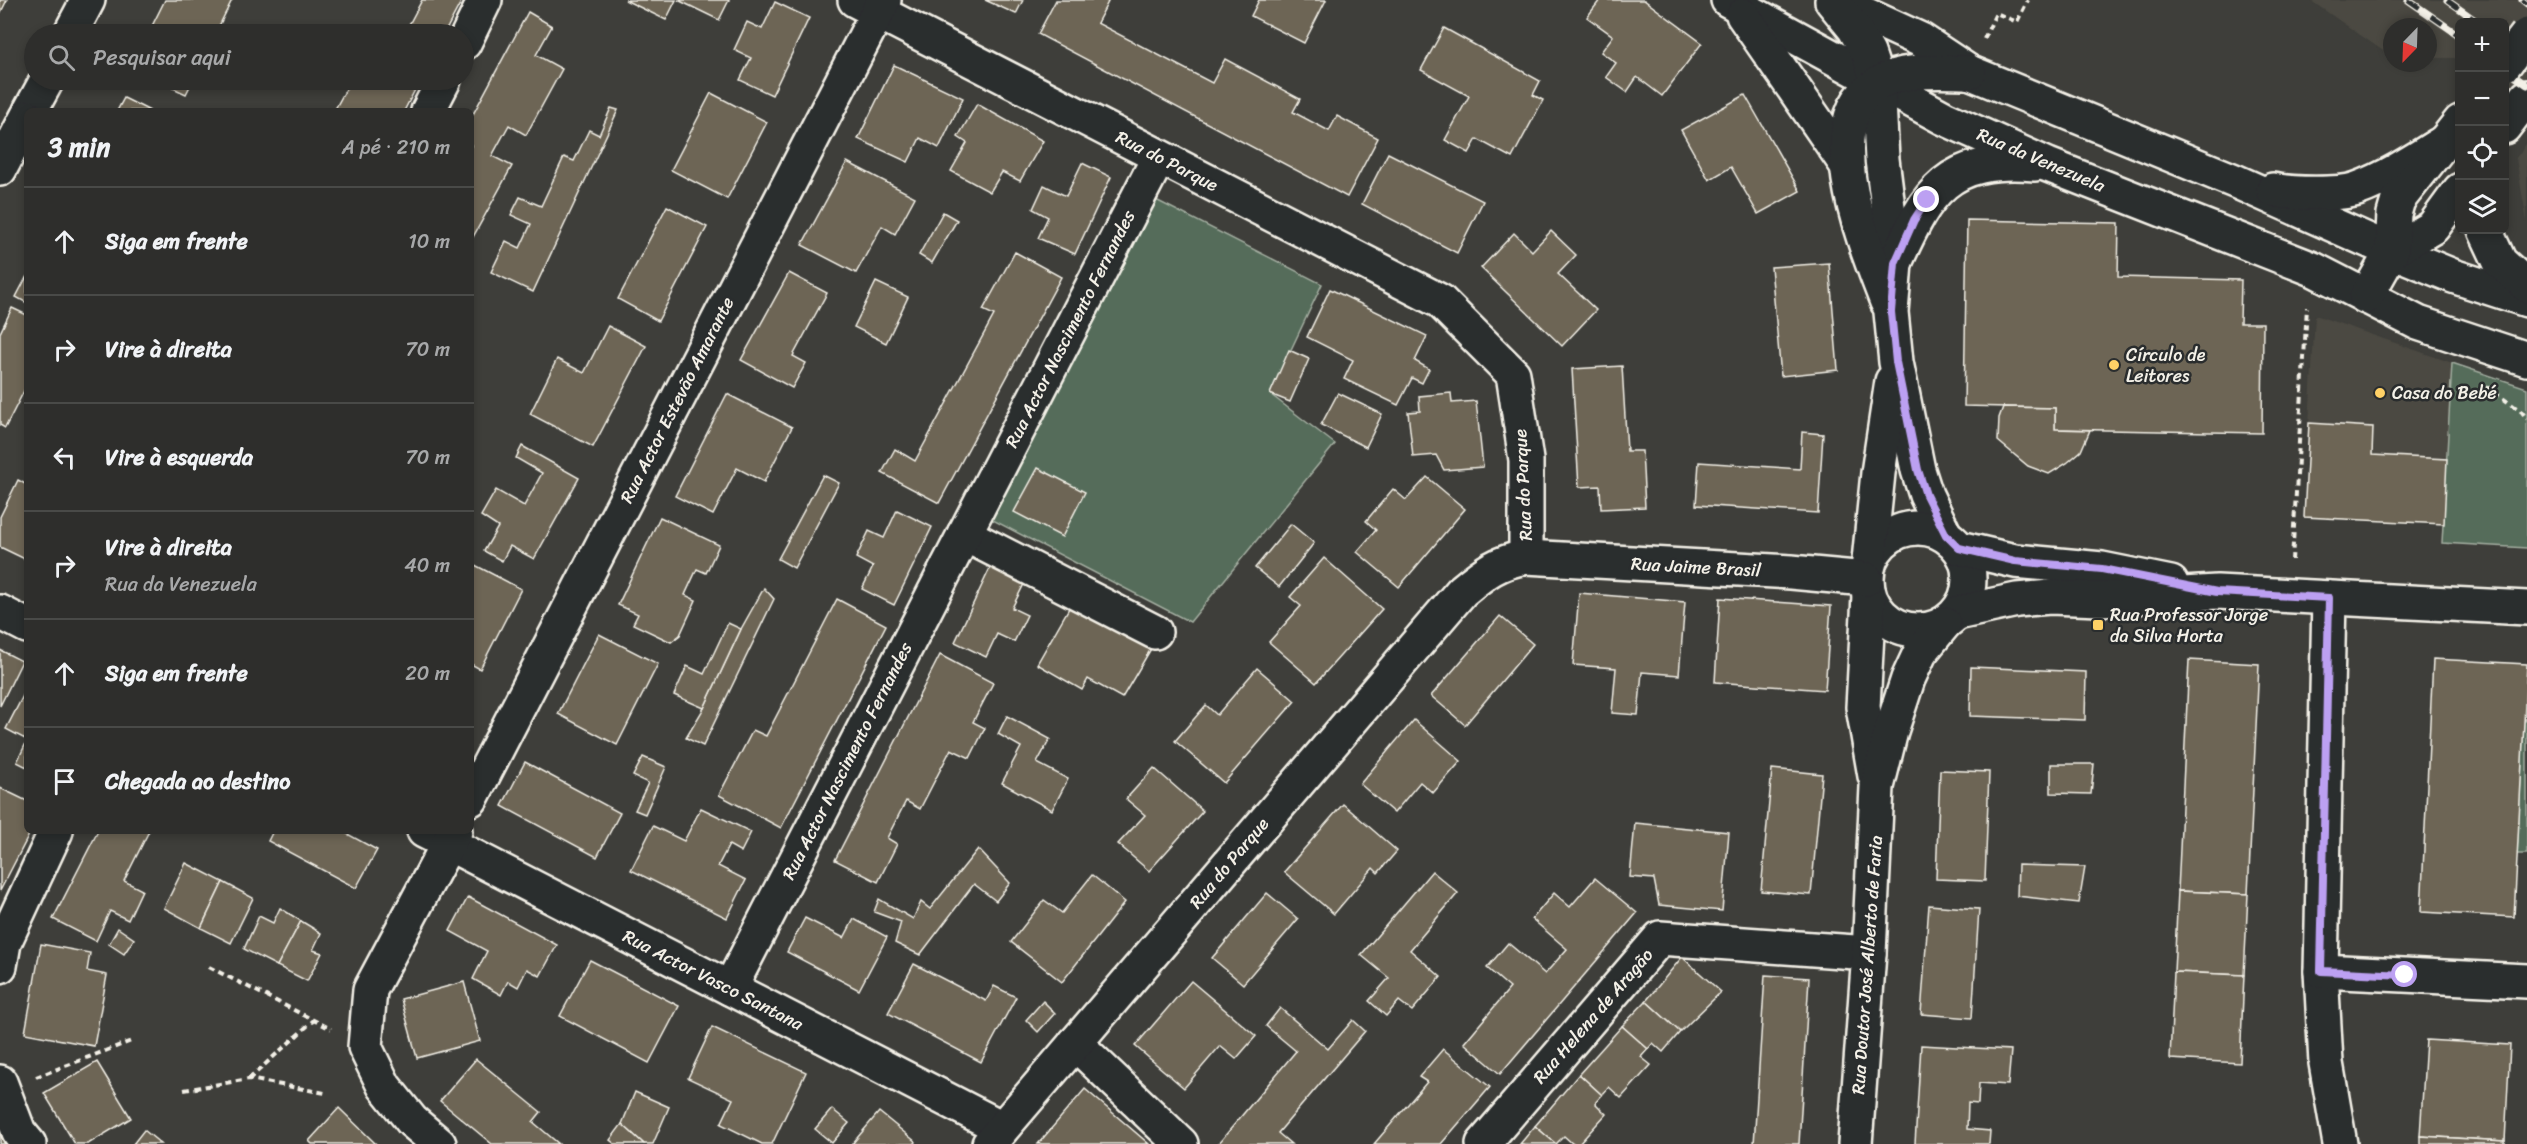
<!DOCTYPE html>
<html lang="pt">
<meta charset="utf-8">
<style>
:root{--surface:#2e2e2c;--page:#3a3a38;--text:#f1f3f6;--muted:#a7a8a9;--line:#494a48}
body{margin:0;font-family:Sriracha,sans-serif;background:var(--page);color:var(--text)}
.controls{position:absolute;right:18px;top:18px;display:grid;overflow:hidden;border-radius:9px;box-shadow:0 3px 9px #0003}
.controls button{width:54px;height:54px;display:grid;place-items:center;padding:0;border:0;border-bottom:2px solid var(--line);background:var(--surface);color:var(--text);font:30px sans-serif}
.compass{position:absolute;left:2383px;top:18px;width:54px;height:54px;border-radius:50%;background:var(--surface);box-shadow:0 3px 9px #0003;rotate:203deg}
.stop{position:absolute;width:18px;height:18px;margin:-14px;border:4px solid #bca0f2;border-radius:50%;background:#fff}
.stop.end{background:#bca0f2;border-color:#fff;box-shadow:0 2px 6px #0008}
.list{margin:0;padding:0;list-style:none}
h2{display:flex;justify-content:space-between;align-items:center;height:78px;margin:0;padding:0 24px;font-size:26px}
h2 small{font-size:20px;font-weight:400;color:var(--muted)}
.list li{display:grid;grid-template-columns:39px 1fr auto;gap:18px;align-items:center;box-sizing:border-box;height:108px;padding:0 24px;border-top:2px solid var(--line)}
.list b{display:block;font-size:22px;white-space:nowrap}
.list p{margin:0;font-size:20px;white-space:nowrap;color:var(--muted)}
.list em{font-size:20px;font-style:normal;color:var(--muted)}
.icon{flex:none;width:33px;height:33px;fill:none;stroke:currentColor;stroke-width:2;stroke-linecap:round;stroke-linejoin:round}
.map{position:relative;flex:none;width:2527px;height:1144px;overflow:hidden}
.search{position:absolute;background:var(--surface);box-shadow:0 3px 9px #0003;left:24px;top:24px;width:450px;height:66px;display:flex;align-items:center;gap:15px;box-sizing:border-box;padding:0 21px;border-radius:33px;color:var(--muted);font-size:22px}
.panel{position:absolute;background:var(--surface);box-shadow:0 3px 9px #0003;left:24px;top:108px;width:450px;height:726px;border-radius:9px}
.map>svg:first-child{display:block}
.built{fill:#4c4a42}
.green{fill:#546c5a;stroke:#a4aea1;stroke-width:1.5}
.building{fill:#6d6555;stroke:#f4f1e8;stroke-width:1.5}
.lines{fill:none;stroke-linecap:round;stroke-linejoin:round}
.minor-casing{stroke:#f4f1e8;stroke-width:38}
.path{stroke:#f4f1e8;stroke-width:4;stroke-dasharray:6 4.5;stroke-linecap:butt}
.minor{stroke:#2a2d2e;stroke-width:33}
.rail-casing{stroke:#f4f1e8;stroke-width:7}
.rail{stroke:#2a2d2e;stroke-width:4.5;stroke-dasharray:14;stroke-linecap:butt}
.minor-bridge-casing{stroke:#f4f1e8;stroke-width:38;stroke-linecap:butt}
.minor-bridge{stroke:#2a2d2e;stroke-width:33}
.route{stroke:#bca0f2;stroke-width:8}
.poi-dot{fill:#ffd166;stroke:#2a2d2e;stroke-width:2}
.labels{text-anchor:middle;stroke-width:5;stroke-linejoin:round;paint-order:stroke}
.street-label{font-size:18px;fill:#f4f1e8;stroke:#2a2d2e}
.poi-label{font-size:18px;fill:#f4f1e8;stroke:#2a2d2e;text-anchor:start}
</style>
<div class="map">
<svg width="2527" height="1144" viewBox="0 0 2527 1144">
<rect width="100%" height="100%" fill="#3e3e3a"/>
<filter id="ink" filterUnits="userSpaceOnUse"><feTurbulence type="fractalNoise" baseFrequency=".0167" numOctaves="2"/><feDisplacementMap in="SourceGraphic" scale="12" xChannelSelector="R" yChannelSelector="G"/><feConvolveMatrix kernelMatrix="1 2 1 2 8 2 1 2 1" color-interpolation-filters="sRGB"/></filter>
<g filter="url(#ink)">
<!-- built -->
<g class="built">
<path d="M2310 0H2527V110L2505 94 2504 22H2460L2459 61 2455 58H2428V27H2392V57Z"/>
<path d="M2527 143V222L2516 158Z"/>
<path d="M2315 315 2452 363 2444 524 2304 517Z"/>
</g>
<!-- green -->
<g class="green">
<path d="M1154 199 1322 284 1270 394 1335 444 1190 622 989 518Z"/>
<path d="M2452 363 2527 388V548L2442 543Z"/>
<path d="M2524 721H2527V854H2517Z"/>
</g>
<!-- building -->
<g class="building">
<path d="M0 0H7L0 14Z"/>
<path d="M165 0H232L215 34H148Z"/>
<path d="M422 0H462L444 34H404Z"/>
<path d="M625 0H676L666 20Z"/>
<path d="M678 0H729L719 20Z"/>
<path d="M985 0H1023L1016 14Z"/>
<path d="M1056 0H1105L1108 2 1097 23 1212 83 1225 59 1300 99 1293 112 1329 131 1337 116 1378 138 1347 197 1038 34Z"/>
<path d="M1259 0H1326L1304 43 1251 16Z"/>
<path d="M1600 0H1644L1702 43 1662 96 1637 77 1627 92 1606 77 1616 63 1601 52 1613 36 1587 17Z"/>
<path d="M775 2 809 18 772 95 740 80 751 58 734 50 747 22 762 29Z"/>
<path d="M528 12 552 26 536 55 562 69 526 135 509 125 492 156 512 166 473 237 471 236V118Z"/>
<path d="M1444 28 1540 81 1533 95 1543 100 1512 158 1477 139 1469 153 1445 140 1469 96 1421 70Z"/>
<path d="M894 65 963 98 939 148 920 138 908 162 858 139Z"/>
<path d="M156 80H193L186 94Z"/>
<path d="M351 80H420L404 111H334Z"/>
<path d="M711 93 767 122 727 199 671 170Z"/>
<path d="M1745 95 1800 191 1758 214 1731 167 1709 180 1681 130Z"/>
<path d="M124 98 150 111H117Z"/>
<path d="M977 104 1043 141 1020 181 1002 172 990 192 951 171 967 143 958 137Z"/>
<path d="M611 108 618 110 533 292 491 272 506 241 520 248 531 224 511 215 520 197 541 206 564 157 574 161 589 130 599 135Z"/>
<path d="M1388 153 1483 201 1457 253 1362 204Z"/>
<path d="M847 162 915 197 895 234 882 226 856 273 802 245Z"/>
<path d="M1082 163 1111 177 1075 254 1038 238 1048 217 1033 209 1044 185 1066 196Z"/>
<path d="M667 206 707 227 658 321 618 299Z"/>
<path d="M943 212 957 220 932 263 919 255Z"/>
<path d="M1967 220 2119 223 2118 277 2241 280 2240 323H2263L2262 433 2055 429V408L1964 406Z"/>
<path d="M1551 231 1576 255 1558 274 1596 310 1562 346 1481 268 1514 233 1532 251Z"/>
<path d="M1015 252 1061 277 939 503 882 473 895 449 915 461 994 315 983 310Z"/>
<path d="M1829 263 1838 370 1781 376 1771 267Z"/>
<path d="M789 273 827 293 793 356 806 363 792 388 741 360Z"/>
<path d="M27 276V303L16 297Z"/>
<path d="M876 282 908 297 886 343 854 327Z"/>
<path d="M1330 289 1427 336 1415 361 1429 369 1422 383 1412 378 1398 405 1344 379 1353 360 1307 337Z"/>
<path d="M12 308 27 315V385L5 428 0 425V333Z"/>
<path d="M608 326 646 346 593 447 530 414 557 359 584 373Z"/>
<path d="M1289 350 1309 359 1290 402 1270 394Z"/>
<path d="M1622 366 1627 451H1642L1645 507 1601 509 1600 486 1579 487 1572 369Z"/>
<path d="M1338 393 1382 414 1366 447 1321 425Z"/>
<path d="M1451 393 1452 403 1476 401 1483 467 1444 470 1436 455 1413 457 1408 412 1420 411 1419 396Z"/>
<path d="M727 394 792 427 764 482 737 468 713 515 675 496Z"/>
<path d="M2003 407 2055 408V429L2090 430 2081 451 2067 463 2049 474 2028 466 1998 441 1999 418Z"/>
<path d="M2309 423 2373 427 2372 455 2447 459 2444 524 2304 517Z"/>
<path d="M1802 432 1823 434 1818 513 1696 505 1699 462 1800 469Z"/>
<path d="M522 446 579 478 534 559 510 546 502 561 484 551 498 527 481 516 496 490 524 506 542 473 516 458Z"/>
<path d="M1038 468 1085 492 1062 537 1014 512Z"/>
<path d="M823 475 839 483 794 568 778 559Z"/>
<path d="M1427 477 1465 509 1399 587 1357 552 1376 530 1366 521 1393 489 1406 500Z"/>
<path d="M18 480 27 485V560L0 547V517Z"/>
<path d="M897 510 932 527 894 605 862 589 873 567 856 558 869 531 884 538Z"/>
<path d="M660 517 719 545 706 573 697 569 685 595 696 600 680 635 671 642 633 624 638 614 618 605Z"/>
<path d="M1291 524 1314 543 1279 587 1255 568Z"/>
<path d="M1324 558 1382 609 1316 683 1269 642 1301 606 1290 597Z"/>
<path d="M471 563 521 589 480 669 471 664Z"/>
<path d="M992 564 1026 580 1012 608 1027 615 1014 642 997 634 986 657 955 642Z"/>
<path d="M764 588 774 599 703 746 686 738 704 708 741 629Z"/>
<path d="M1579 593 1685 602 1679 675 1642 672 1638 715 1612 713 1616 668 1573 665Z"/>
<path d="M1720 598 1831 606 1825 690 1715 682Z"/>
<path d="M837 599 886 625 781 828 719 795 753 730 766 736Z"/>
<path d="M1073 601 1152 647 1122 698 1088 679 1082 690 1037 664Z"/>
<path d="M1500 616 1533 644 1465 725 1431 696Z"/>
<path d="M728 623 741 629 704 708 674 695 687 666 704 674Z"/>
<path d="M599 634 658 664 617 745 558 714Z"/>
<path d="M0 650 22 661 0 706Z"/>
<path d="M940 655 993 683 973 722 985 728 970 758 951 749 920 809 906 801 887 838 897 844 878 882 835 860Z"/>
<path d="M2433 659 2527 664 2514 917 2421 912Z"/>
<path d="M2189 660 2259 664 2248 894 2178 891Z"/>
<path d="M1971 667 2086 672 2085 720 1970 716Z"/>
<path d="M1257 668 1295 701 1224 783 1175 741 1206 705 1217 715Z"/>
<path d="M24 694 27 695V740L6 729Z"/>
<path d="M1007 716 1050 739 1037 763 1068 779 1052 810 1002 783 1021 747 998 734Z"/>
<path d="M1414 720 1461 761 1433 793 1420 782 1394 813 1360 784Z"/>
<path d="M27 741V767L17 762Z"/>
<path d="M643 757 666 767 645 814 635 810 648 783 633 776Z"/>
<path d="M525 762 620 813 597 857 502 806Z"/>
<path d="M2051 764H2094L2091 794 2051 793Z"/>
<path d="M1154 768 1203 811 1149 871 1118 844 1145 815 1126 799Z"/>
<path d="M1772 769 1822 774 1811 895 1761 891Z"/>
<path d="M1940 770 1989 772 1985 881 1936 879Z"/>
<path d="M0 788 27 801V831H31L0 891Z"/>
<path d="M1343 804 1397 851 1378 873 1373 868 1334 914 1284 872Z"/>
<path d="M701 808 751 832 741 852 729 845 718 866 746 880 727 918 631 870 653 826 684 841Z"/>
<path d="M1635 823 1729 832 1722 911 1659 905 1654 879 1630 877Z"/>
<path d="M98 831H149L124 881 142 890 128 920 110 911 96 941 53 919Z"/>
<path d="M273 831H342L377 850 356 888 268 841Z"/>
<path d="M978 849 1010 883 996 901 974 884 920 955 895 943 901 922 874 912 879 899 913 919 921 902 930 909Z"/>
<path d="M186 863 223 882 201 928 164 908Z"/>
<path d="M2018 865 2085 867 2079 903 2017 896Z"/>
<path d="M1432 871 1458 893 1410 950 1441 977 1412 1011 1399 1001 1386 1016 1369 1001 1389 978 1361 955Z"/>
<path d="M1092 875 1125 902 1062 982 1011 942 1044 900 1062 913Z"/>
<path d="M1595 878 1637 913 1500 1074 1464 1043 1510 988 1487 968 1508 943 1545 974 1567 949 1532 919 1554 893 1570 907Z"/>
<path d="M223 882 253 898 231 943 201 928Z"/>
<path d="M2178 891 2248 894 2244 975 2174 972Z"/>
<path d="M1267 893 1298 919 1243 984 1212 958Z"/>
<path d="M468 897 557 945 540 976 527 969 518 987 508 981 501 995 473 979 487 951 450 931Z"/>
<path d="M1929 905 1979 909 1972 1018 1921 1014Z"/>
<path d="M280 908 301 921 277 966 244 949 259 916 273 923Z"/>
<path d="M805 918 844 938 854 919 887 937 859 990 787 952Z"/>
<path d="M301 921 321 933 313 950 322 953 307 981 277 966Z"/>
<path d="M118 928 134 939 124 954 109 944Z"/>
<path d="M41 944 90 953 87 971 107 975 94 1046 25 1033Z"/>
<path d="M1682 957 1721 992 1680 1032 1646 1001Z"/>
<path d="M590 960 679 1006 649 1063 560 1016Z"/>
<path d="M914 964 986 1001 994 986 1016 997 981 1062 888 1013Z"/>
<path d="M2174 972 2244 975 2240 1063 2170 1059Z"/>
<path d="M1765 975 1809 978 1799 1144H1754Z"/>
<path d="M1191 981 1256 1036 1236 1059 1220 1046 1184 1088 1135 1046Z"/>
<path d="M464 982 480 1041 417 1058 401 999Z"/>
<path d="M1043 1001 1055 1013 1038 1032 1026 1020Z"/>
<path d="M1646 1001 1680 1032 1663 1052 1653 1043 1648 1049 1622 1026Z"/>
<path d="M1280 1008 1328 1049 1353 1020 1365 1031 1278 1133 1291 1144H1218L1296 1051 1266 1026Z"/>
<path d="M1622 1026 1648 1049 1641 1057 1651 1065 1621 1098 1609 1087 1602 1095 1579 1074Z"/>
<path d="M712 1027 806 1072 772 1144H762L721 1124 733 1099 688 1078Z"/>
<path d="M2426 1040 2510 1045 2505 1141 2420 1136Z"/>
<path d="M1921 1045 2011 1050 2008 1085 1979 1083 1978 1104 1968 1103 1967 1129 1990 1131 1989 1144H1915Z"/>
<path d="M1443 1049 1490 1087 1441 1144H1374L1427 1082 1419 1077Z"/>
<path d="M476 1059 541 1112 533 1122 559 1144H492L440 1101Z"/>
<path d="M97 1062 131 1118 88 1144H75L44 1093Z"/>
<path d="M1579 1074 1602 1095 1595 1103 1606 1114 1579 1144H1573L1564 1136 1556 1144 1535 1126Z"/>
<path d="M1085 1089 1149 1144H1038Z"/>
<path d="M635 1092 669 1107 653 1144H644L622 1124Z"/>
<path d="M339 1108 376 1144H312L309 1141Z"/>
<path d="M832 1109 849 1123 832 1143 815 1129Z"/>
<path d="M879 1112 916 1142 914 1144H852Z"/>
<path d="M622 1124 644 1144H615L610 1140Z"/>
<path d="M1535 1126 1556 1144H1520Z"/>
<path d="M144 1130 161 1144H133Z"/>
<path d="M0 1131 8 1144H0Z"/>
<path d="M2420 1136 2505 1141V1144H2420Z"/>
</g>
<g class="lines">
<defs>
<g id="minor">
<path d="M855 0 1440 301 1513 374 1526 460V557"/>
<path d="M1728 0 1944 118 2048 165 2313 269 2418 323 2527 359"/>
<path d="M1834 0 1921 40 1969 72 2237 182 2392 251 2453 276 2527 300"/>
<path d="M1832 1 1854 28 1868 53 1878 83 1882 159 1895 263 1891 312 1896 362 1918 470 1926 495 1945 535"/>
<path d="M1743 15 1846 164"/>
<path d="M70 34 88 0"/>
<path d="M464 43 485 0"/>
<path d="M30 111 47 80"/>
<path d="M428 111 444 80"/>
<path d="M2504 127 2527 97"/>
<path d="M0 169 27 117"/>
<path d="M2273 190C2291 194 2340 195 2357 189 2387 178 2415 160 2442 143"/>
<path d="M2485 230 2500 262 2527 286"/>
<path d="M2392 251 2433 227 2460 190"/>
<path d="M1895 263C1928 190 1947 157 2035 164"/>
<path d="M2366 297 2392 251 2394 214 2398 200 2460 122"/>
<path d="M1887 302C1867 249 1812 122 1878 83 1904 68 1941 72 1969 72"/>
<circle cx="1918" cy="579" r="51"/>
<path d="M964 534 1155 632"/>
<path d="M1959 548 2015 561 2102 569 2171 583"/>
<path d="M1869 561 1878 473 1892 381"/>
<path d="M1869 596 1863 707 1875 776"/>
<path d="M2329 598 2321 971 2326 1063 2340 1144"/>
<path d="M0 612 27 626"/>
<path d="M1957 613 2017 600 2050 597 2100 599 2217 592 2527 608"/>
<path d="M471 799 884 0"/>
<path d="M424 831 1002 1128"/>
<path d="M0 966 4 943 56 831"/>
<path d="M2321 971 2527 981"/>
<path d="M730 988 1159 157"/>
<path d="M1075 1043 1181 1144"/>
<path d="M0 1082 19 1132 29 1144"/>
<path d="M439 1144 412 1121 384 1086 365 1047 370 990 455 831"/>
<path d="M989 1144 1462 591C1484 573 1497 562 1526 557L1791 572 1866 579"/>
<path d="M1483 1144 1660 938 1869 953"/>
<path d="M1855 1144 1869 953 1877 787 1891 731 1908 679 1920 653 1944 624"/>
</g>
</defs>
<!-- minor casing -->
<use href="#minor" class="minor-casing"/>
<!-- path -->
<g class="path">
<path d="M1984 39 1996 13 2017 22 2028 0"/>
<path d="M2486 386 2522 412 2527 419"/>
<path d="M2292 560 2307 307"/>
<path d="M209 967 331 1029"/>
<path d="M36 1077 134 1040"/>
<path d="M249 1079 314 1020"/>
<path d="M184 1090 249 1079 325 1093"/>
</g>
<!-- minor -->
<use href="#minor" class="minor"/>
<defs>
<g id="rail">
<path d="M2408 0 2460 36"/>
<path d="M2447 0 2478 22"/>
<path d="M2522 0 2527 4"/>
<path d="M2504 41 2527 58"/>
<path d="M2504 69 2527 85"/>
</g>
</defs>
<!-- rail casing -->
<use href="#rail" class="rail-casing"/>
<!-- rail -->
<use href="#rail" class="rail"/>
<defs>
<path id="minor-bridge" d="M2504 65 2527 35"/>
</defs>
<!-- minor-bridge casing -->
<use href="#minor-bridge" class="minor-bridge-casing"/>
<!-- minor-bridge -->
<use href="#minor-bridge" class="minor-bridge"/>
</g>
</g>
<g class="lines" filter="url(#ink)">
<!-- route -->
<path class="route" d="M1927 200 1914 220 1895 263 1891 312 1896 362 1918 470 1926 495 1946 535 1959 548 2015 561 2102 569 2217 592 2329 598 2321 971 2405 975"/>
</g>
<!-- markers -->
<g class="poi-dot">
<circle cx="2114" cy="365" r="6"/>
<circle cx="2380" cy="393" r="6"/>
<rect x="2092" y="619" width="12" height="12" rx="3"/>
</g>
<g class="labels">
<!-- street labels -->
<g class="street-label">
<text transform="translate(2041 160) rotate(23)" y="6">Rua da Venezuela</text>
<text transform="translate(1167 161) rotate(27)" y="6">Rua do Parque</text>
<text transform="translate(1070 329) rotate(-63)" y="6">Rua Actor Nascimento Fernandes</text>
<text transform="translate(677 400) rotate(-63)" y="6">Rua Actor Estevão Amarante</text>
<text transform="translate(1523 485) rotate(-93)" y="6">Rua do Parque</text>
<text transform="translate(1696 567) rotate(3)" y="6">Rua Jaime Brasil</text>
<text transform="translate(847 761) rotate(-63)" y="6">Rua Actor Nascimento Fernandes</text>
<text transform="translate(1229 863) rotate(-50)" y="6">Rua do Parque</text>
<text transform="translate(1867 965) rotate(-86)" y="6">Rua Doutor José Alberto de Faria</text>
<text transform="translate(713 980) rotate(27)" y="6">Rua Actor Vasco Santana</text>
<text transform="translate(1593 1016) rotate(-49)" y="6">Rua Helena de Aragão</text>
</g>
<!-- poi labels -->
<g class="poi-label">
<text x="2126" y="361">Círculo de<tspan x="2126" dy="21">Leitores</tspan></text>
<text x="2392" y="399">Casa do Bebé</text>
<text x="2110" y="621">Rua Professor Jorge<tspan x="2110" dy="21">da Silva Horta</tspan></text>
</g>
</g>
</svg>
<div class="controls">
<button>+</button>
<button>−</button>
<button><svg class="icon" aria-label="locate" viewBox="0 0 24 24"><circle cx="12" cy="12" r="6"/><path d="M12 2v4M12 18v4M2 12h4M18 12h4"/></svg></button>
<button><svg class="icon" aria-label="layers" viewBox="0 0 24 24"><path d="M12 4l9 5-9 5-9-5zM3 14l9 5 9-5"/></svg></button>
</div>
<svg class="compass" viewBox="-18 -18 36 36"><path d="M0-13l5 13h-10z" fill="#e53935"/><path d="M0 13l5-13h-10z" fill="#a7a8a9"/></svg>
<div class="stop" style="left:2405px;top:975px"></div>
<div class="stop end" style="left:1927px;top:200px"></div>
<div class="search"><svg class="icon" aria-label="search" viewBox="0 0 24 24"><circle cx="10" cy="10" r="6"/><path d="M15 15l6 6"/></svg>Pesquisar aqui</div>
<section class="panel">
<h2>3 min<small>A pé · 210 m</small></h2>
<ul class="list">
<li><svg class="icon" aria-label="ahead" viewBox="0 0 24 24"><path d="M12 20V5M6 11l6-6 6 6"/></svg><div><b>Siga em frente</b></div><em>10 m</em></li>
<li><svg class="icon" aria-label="right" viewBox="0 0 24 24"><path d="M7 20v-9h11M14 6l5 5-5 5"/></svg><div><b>Vire à direita</b></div><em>70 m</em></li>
<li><svg class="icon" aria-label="left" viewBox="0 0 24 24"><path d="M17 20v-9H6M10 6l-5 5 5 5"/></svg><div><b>Vire à esquerda</b></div><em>70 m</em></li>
<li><svg class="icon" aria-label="right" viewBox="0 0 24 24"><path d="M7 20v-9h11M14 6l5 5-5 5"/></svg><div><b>Vire à direita</b><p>Rua da Venezuela</p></div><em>40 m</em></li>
<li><svg class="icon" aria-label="ahead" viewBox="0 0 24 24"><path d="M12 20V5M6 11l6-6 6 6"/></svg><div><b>Siga em frente</b></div><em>20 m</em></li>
<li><svg class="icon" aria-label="arrive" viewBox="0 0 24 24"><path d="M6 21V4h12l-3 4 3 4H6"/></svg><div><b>Chegada ao destino</b></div></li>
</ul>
</section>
</div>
